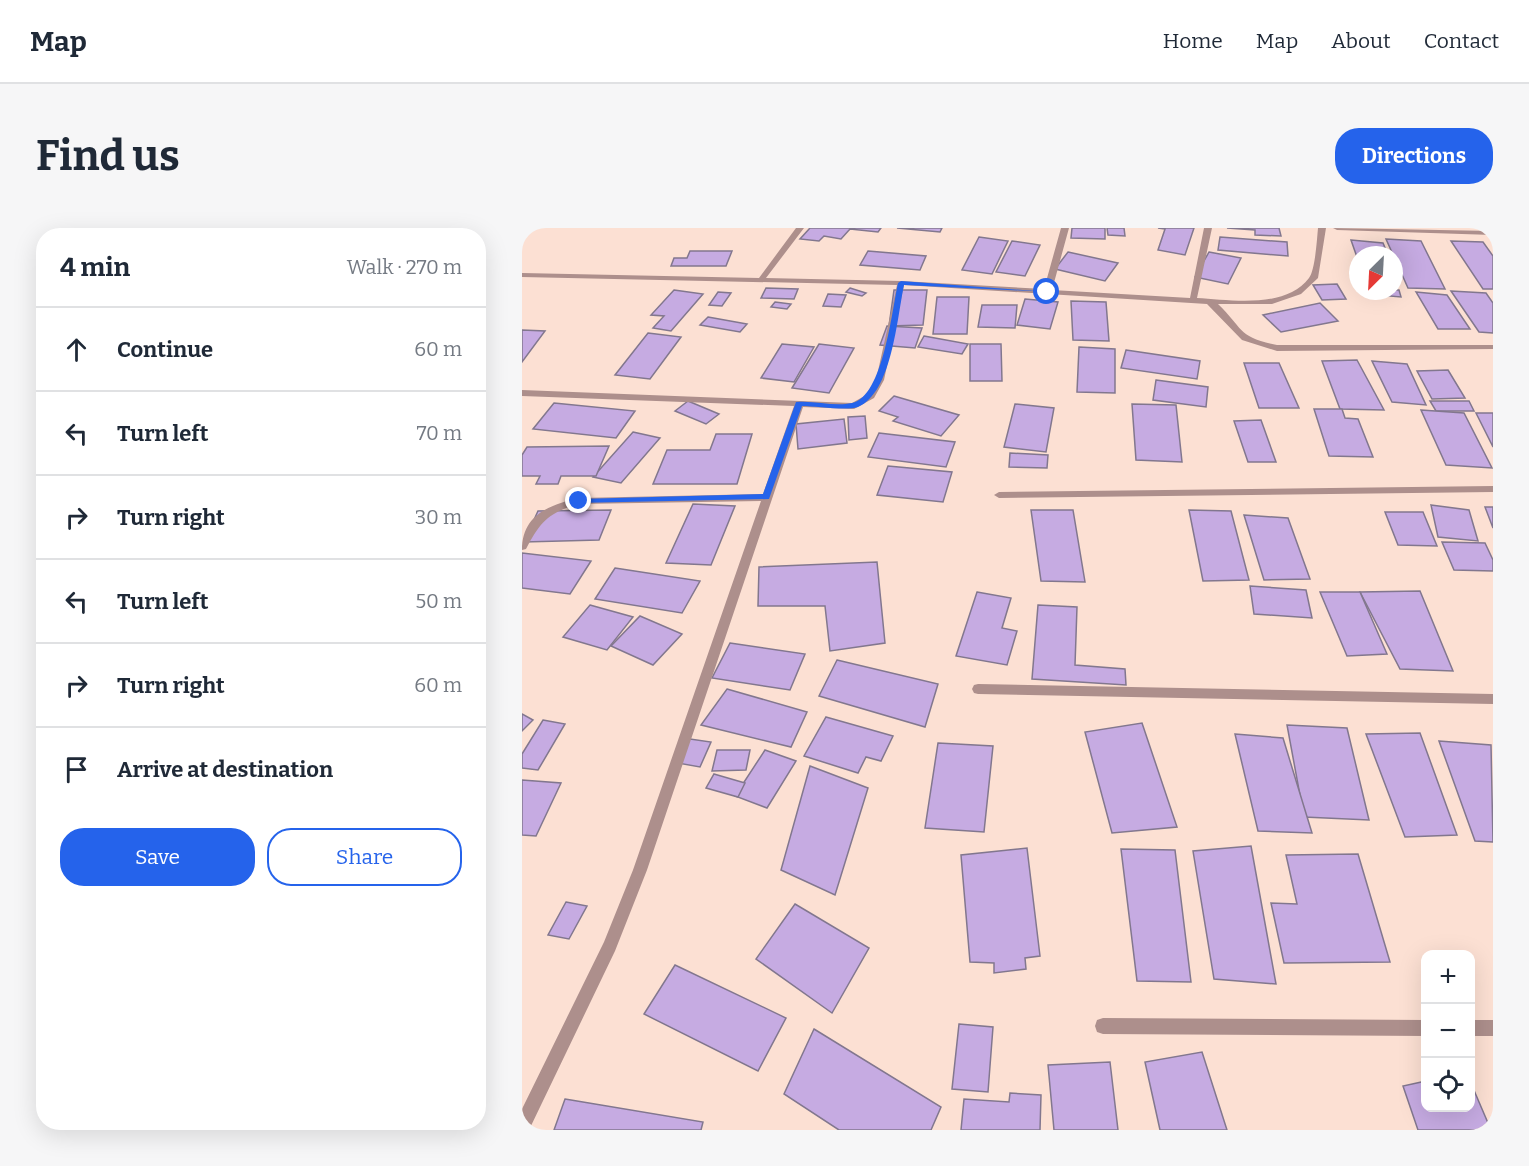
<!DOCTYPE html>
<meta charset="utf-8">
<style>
:root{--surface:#fff;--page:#f6f6f7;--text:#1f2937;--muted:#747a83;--line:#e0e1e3;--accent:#2563eb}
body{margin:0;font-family:Bitter,serif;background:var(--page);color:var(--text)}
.controls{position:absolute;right:18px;bottom:18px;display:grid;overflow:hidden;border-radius:12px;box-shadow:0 6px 24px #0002}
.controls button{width:54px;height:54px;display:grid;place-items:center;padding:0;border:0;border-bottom:2px solid var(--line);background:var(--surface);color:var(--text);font:30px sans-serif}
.compass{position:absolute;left:827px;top:18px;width:54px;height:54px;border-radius:50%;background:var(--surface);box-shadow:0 6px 24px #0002;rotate:204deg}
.stop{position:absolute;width:18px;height:18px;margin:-14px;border:4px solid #2563eb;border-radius:50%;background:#fff}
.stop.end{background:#2563eb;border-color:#fff;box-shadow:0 2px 6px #0008}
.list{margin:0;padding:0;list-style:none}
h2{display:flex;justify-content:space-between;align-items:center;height:78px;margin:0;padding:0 24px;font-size:26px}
h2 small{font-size:20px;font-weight:400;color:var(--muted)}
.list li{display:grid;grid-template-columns:39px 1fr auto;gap:18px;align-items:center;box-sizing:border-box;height:84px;padding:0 24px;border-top:2px solid var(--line)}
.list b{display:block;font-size:22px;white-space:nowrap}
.list em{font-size:20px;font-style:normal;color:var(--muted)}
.actions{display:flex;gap:12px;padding:18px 24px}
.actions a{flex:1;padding:14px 0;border:2px solid var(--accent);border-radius:24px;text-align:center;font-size:21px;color:var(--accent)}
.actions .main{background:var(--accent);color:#fff}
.icon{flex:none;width:33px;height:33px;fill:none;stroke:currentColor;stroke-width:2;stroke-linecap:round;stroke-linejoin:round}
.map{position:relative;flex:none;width:971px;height:902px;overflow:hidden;border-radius:24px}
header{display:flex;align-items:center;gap:36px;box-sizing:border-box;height:84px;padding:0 30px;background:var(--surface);border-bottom:2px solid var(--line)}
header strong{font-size:28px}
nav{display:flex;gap:33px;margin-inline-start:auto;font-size:21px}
.intro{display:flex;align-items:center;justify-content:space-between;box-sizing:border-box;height:144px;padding:0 36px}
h1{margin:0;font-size:42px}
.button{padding:15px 27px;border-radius:24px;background:var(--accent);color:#fff;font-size:21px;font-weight:700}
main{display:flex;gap:36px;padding:0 36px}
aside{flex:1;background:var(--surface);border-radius:24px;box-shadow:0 6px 24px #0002}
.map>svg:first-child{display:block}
.building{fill:#c6abe2;stroke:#82778e;stroke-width:1.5}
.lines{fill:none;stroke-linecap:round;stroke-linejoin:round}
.street{fill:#ad8f8c;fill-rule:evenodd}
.route{fill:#2563eb}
</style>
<header>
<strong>Map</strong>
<nav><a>Home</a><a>Map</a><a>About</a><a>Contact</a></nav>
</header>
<div class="intro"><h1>Find us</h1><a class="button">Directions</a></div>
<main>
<aside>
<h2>4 min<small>Walk · 270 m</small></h2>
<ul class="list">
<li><svg class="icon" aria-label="ahead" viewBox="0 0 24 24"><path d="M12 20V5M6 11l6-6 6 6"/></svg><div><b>Continue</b></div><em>60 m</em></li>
<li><svg class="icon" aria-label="left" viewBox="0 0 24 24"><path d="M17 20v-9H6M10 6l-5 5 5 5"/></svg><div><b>Turn left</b></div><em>70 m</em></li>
<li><svg class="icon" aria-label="right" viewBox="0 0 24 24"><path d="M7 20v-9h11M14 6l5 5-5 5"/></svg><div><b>Turn right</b></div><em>30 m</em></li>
<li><svg class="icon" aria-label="left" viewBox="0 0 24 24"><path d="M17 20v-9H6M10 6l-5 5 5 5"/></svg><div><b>Turn left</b></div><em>50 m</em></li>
<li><svg class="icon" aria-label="right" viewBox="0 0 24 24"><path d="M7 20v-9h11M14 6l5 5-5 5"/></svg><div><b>Turn right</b></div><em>60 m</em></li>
<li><svg class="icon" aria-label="arrive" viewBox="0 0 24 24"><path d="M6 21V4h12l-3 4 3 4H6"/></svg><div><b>Arrive at destination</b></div></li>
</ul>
<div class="actions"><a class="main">Save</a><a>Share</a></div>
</aside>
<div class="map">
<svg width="971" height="902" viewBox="0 0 971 902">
<rect width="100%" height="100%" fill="#fce0d3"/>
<!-- building -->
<g class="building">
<path d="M288 0H359L356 4 328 1 319 11 302 8 297 13 278 11Z"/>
<path d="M375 0H420L418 4Z"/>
<path d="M550 0H583V11L549 10Z"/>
<path d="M585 0H602L603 8 586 7Z"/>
<path d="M636 0H672L663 27 636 22 643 1Z"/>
<path d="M757 0 759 8 733 7V2L705 0Z"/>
<path d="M457 9 486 13 470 46 440 42Z"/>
<path d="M698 9 765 14 766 28 696 22Z"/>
<path d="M864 11 899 13 923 61 886 60Z"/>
<path d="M829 12 861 15 866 27H836V32Z"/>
<path d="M490 13 518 17 503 48 474 44Z"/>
<path d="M929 13 961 14 971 28V61H961Z"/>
<path d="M168 23H210L204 38H149L152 30H165Z"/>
<path d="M346 23 404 28 398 42 338 37Z"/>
<path d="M546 24 596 35 583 53 533 41Z"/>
<path d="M687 24 719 30 706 56 673 49Z"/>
<path d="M815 56 824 71 800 72 791 57Z"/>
<path d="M244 60 276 61 272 71 239 70Z"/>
<path d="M328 60 344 65 340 68 324 64Z"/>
<path d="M152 62 181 66 149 103 131 100 142 88 129 87Z"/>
<path d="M372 62H405L401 97 367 98Z"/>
<path d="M872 62H877L879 69 845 66 844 63Z"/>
<path d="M929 63 964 65 971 75V105L957 104Z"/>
<path d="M196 64 209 65 200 78 187 77Z"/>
<path d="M894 64 925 67 948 101H916Z"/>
<path d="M306 66 324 67 319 79 301 78Z"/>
<path d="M415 69H447L445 106H411Z"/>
<path d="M503 71 536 74 528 101 495 97Z"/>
<path d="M549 73 584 74 587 113 551 112Z"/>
<path d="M253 74 269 76 265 81 249 79Z"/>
<path d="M798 75 816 93 759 104 741 87Z"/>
<path d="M460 77H495L493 100 456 99Z"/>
<path d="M186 89 225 96 218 104 178 97Z"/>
<path d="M365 98 400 100 393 120 358 117Z"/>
<path d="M0 102 23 103 0 134Z"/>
<path d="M126 105 159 109 128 151 93 147Z"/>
<path d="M402 108 446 116 440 126 396 119Z"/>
<path d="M260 116 292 119 272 154 239 150Z"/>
<path d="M297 116 332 120 307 165 270 160Z"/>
<path d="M448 116H479L480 153H448Z"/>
<path d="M557 119 593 121V165L555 164Z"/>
<path d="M604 122 678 133 675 151 599 140Z"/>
<path d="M835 132 862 182 818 181 800 133Z"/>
<path d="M850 133 885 136 904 177 870 174Z"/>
<path d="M722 135H757L777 180H737Z"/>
<path d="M926 142 943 170 910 171 895 143Z"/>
<path d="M634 152 686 159 684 179 631 172Z"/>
<path d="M372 168 437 187 419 208 371 193 376 189 357 183Z"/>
<path d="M166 173 197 186 184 196 153 183Z"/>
<path d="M908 173H947L952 183H914Z"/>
<path d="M32 175 113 183 94 210 11 201Z"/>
<path d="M493 176 532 180 524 224 482 219Z"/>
<path d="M610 176 654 177 660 234 614 232Z"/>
<path d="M792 181H820L823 190 836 191 851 229 807 228Z"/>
<path d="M899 182 942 185 970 240 924 237Z"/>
<path d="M954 185H971V219Z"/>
<path d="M343 188 345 210 327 212 326 189Z"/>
<path d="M322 191 325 215 276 221 274 196Z"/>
<path d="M739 192 754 234H726L712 193Z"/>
<path d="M111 204 138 210 99 255 71 249Z"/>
<path d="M357 205 433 214 424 239 346 229Z"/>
<path d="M194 206H230L215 256H131L145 222H188Z"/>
<path d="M87 218 74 248H39L36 256H14L18 248H0V227L5 219Z"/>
<path d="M488 225 526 227 525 240 487 239Z"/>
<path d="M366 238 430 244 421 274 355 267Z"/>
<path d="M171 276 213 278 189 337 144 335Z"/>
<path d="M909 277 947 282 956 313 916 309Z"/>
<path d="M963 279H971V300Z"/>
<path d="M89 282 77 312 2 314 16 283Z"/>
<path d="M509 282H551L563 354 519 353Z"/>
<path d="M667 282 709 283 727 352 681 353Z"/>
<path d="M863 284H901L915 318 876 317Z"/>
<path d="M722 287 766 290 788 351 742 352Z"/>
<path d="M920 314 963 315 971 332V343L932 342Z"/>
<path d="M0 325 69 333 48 366 0 360Z"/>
<path d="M355 334 363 415 308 423 303 378H236L237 339Z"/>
<path d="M93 340 178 353 160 385 73 371Z"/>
<path d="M728 358 784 362 790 390 732 386Z"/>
<path d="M898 363 931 443 878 441 838 364Z"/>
<path d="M455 364 489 370 480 400 495 403 485 437 434 428Z"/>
<path d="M798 364H838L865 426 825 428Z"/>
<path d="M68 377 111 389 85 422 41 409Z"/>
<path d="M516 377 555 379 553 437 603 441 604 457 510 451Z"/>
<path d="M118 388 160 406 131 437 89 418Z"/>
<path d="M208 415 283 426 268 462 190 450Z"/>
<path d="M315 432 416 456 403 499 297 468Z"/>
<path d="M205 461 285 484 269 519 179 497Z"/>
<path d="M0 486 11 492 0 503Z"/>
<path d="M304 489 371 508 359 533 344 529 336 545 282 528Z"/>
<path d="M21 492 43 496 16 542 0 540V526Z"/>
<path d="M620 495 655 599 590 605 563 504Z"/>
<path d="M765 497 825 500 847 592 782 589Z"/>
<path d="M898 505 935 607 883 609 844 506Z"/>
<path d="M713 506 761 510 790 605 736 603Z"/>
<path d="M161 510 189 514 178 539 150 534Z"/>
<path d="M917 513 969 517 971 614 953 613Z"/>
<path d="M416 515 471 518 462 604 403 600Z"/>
<path d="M195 522H228L224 542 190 543Z"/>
<path d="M243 522 274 533 245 580 213 568Z"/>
<path d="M288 538 346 560 313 667 259 642Z"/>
<path d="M192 546 223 555 216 569 184 560Z"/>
<path d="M0 552 39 555 14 608 0 607Z"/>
<path d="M729 618 754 756 692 751 671 623Z"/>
<path d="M505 620 518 728 503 730 504 741 472 745V735L448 734 439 627Z"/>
<path d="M599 621 653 622 669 754 615 753Z"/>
<path d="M836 626 868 734 762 735 749 675 775 676 764 627Z"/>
<path d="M44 674 65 678 47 711 26 707Z"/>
<path d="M273 676 347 720 310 785 234 731Z"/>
<path d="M153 737 264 790 236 843 122 786Z"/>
<path d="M437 796 471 799 466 864 430 861Z"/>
<path d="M292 801 419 879 409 902H317L262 866Z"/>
<path d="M680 824 705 902H638L623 834Z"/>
<path d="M588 834 596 902H532L526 837Z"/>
<path d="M904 853V880H948V853L969 902H896L881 858Z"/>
<path d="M488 865 519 867 518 902H439L442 871 487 874Z"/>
<path d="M43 871 181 894 179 902H32Z"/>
</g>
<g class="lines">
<!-- street -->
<g class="street">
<path d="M274 0H282L244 50 379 53 522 61 539 0H547L530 62 668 70 682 0H690L675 70C709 72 764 81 787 50 793 43 795 11 796 0H804L796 50 779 66 750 76H696C722 101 715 109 755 117H971V121L755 123 720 112 685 76 382 57 362 152 352 170 332 181 281 179 125 642 93 723 7 902H0V881L82 714 111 642 239 273 57 276C27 284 18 294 4 321L0 322C0 287 27 277 57 270L241 266 272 178 0 168V162L330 175 346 166 354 152 375 57 0 49V45L237 50Z"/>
<path d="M811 0 971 3V7L815 2Z"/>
<path d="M971 258V264L477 270 472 267 477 264Z"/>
<path d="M456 456 971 466V476L456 466 452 465 450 461 452 457Z"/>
<path d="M581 790 904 792V808L581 806 575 804 573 798 575 792Z"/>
<rect x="948" y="792" width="23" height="16"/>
</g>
</g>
<!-- route -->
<path class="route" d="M379 53 528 64 382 57C375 90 370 165 336 179 325 183 293 178 280 178L247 271 54 275 57 271 241 266 274 174C292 172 312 179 330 175 361 169 370 82 376 55Z"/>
</svg>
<div class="controls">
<button>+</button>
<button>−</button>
<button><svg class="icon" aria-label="locate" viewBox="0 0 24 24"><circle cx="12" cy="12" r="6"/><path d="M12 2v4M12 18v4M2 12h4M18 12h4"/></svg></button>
</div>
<svg class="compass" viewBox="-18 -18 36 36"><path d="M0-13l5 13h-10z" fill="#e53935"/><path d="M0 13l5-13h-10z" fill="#747a83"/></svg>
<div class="stop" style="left:525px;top:64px"></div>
<div class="stop end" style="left:57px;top:273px"></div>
</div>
</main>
